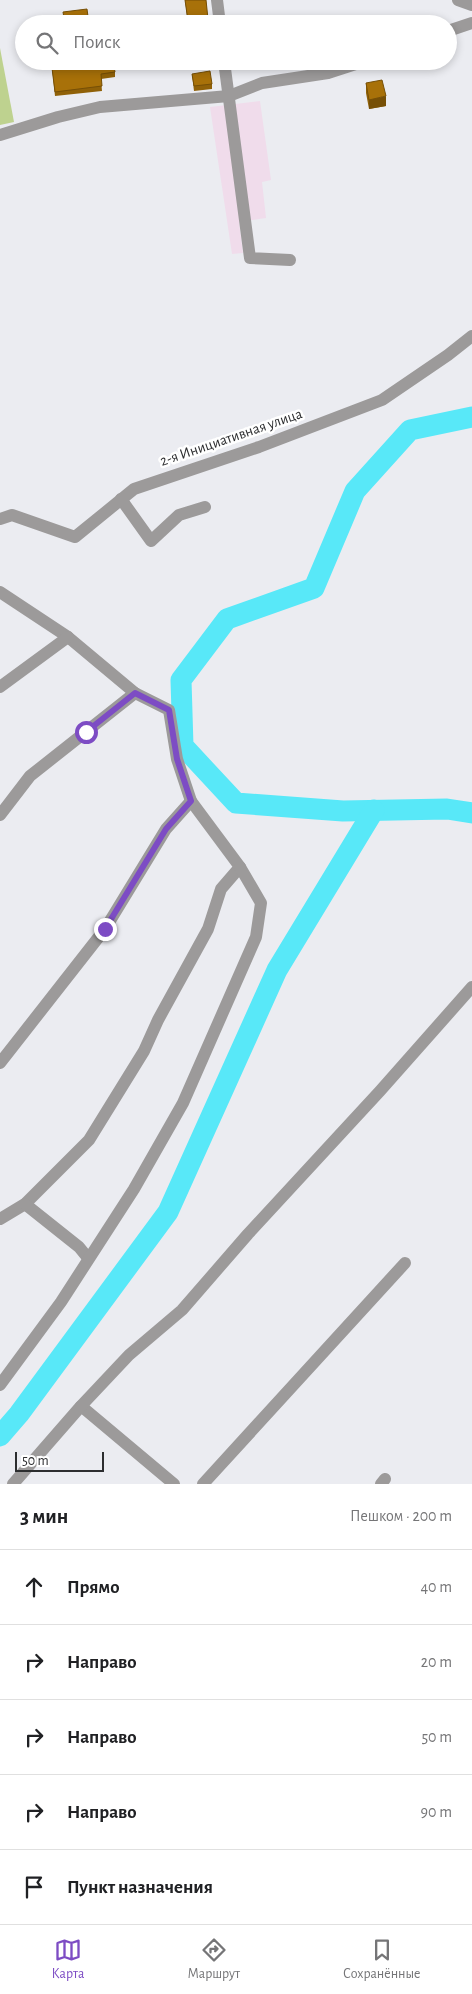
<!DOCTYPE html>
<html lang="ru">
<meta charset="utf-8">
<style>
:root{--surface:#fff;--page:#f2f2f2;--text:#202124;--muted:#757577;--line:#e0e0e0;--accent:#7d4cc4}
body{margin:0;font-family:"Alegreya Sans",sans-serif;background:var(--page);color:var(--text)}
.scale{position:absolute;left:15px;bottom:12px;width:89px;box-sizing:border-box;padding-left:5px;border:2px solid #2c2d2f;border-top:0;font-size:14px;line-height:18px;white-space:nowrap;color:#2c2d2f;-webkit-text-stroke:4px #fff;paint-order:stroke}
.stop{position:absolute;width:15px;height:15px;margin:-11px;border:4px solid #7d4cc4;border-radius:50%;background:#fff}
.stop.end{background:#7d4cc4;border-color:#fff;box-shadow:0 1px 5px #0008}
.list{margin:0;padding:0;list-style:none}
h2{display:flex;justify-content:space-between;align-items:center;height:65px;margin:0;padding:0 20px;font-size:21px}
h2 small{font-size:16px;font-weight:400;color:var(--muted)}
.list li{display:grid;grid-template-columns:32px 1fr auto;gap:15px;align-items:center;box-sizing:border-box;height:75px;padding:0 20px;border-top:1px solid var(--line)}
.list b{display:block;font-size:19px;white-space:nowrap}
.list em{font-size:16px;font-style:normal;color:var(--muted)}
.icon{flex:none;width:28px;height:28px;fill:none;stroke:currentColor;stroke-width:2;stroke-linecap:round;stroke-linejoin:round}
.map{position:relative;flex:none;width:472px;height:1484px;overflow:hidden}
.search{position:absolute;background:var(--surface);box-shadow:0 2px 8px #0003;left:15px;right:15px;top:15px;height:55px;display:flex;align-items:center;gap:12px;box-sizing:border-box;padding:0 18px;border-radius:28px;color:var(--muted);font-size:19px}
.sheet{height:440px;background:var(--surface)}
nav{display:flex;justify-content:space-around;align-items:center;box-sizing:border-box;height:70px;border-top:1px solid var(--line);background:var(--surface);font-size:14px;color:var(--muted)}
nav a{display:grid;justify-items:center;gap:2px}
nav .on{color:var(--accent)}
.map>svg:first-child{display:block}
.industrial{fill:#f0dceb}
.green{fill:#bed28f}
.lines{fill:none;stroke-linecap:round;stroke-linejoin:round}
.river{stroke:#58e8f8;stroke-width:21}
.minor{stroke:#9c9a9a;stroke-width:12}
.wall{fill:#906108}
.shaded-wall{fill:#764f06}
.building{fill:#a87109;stroke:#764f06}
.route{stroke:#7d4cc4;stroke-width:6}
.labels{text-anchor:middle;stroke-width:5;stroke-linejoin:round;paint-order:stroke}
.street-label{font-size:15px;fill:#2c2d2f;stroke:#fff}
</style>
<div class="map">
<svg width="472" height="1484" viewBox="0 0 472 1484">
<rect width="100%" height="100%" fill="#ebecf1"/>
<!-- industrial -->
<path class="industrial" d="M260 101 271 180 262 182 266 218 239 222 243 253 232 254 210 107Z"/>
<!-- green -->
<path class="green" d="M0 48 14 122 0 125Z"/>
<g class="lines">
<!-- river -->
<g class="river">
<path d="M472 417 410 430 355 491 314 588 227 619 181 680 183 746 236 803 343 811 447 809 472 813"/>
<path d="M0 1436 19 1414 168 1212 277 970 374 810"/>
</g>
<!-- minor -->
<g class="minor">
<path d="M217 0 220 24"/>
<path d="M458 0 472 5"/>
<path d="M448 31 472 23"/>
<path d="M224 61 250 258 290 260"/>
<path d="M0 135 58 117 100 107 229 96 262 83 328 73 365 61"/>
<path d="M121 499 151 541 179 515 205 507"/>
<path d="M0 519 12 515 75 537 134 489 259 447 382 400 448 355 472 336"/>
<path d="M0 592 68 637 135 693 169 710 177 759 191 801 240 867 221 889 208 929 158 1020 144 1051 89 1140 25 1204 0 1219"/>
<path d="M0 687 68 637"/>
<path d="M0 815 30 776 135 693"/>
<path d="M0 1063 105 929 166 829 191 801"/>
<path d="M25 1204 79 1247 88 1258"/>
<path d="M0 1385 61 1302 134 1189 183 1103 256 937 261 903 240 867"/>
<path d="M81 1406 174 1484"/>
<path d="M13 1484 81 1406 129 1355 182 1310 248 1234 380 1091 472 987"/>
<path d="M203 1484 405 1263"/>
<path d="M381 1484 385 1479"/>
</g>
</g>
<!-- wall -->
<g class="wall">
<path d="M185 0H206L208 23 188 24Z"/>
<path d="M52 68 115 72V77L101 79 102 91 55 96Z"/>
<path d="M192 74 212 84V89L194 91Z"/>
<path d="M366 83 386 106 369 109 366 93Z"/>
</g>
<!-- shaded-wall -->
<path class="shaded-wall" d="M386 96V106L369 109V100Z"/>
<!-- building -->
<g class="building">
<path d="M185 0H206L208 19 188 21Z"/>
<path d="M87 9 89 24H65L63 12Z"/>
<path d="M113 61 115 72 101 74 102 86 55 92 52 68Z"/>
<path d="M210 71 212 84 194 86 192 74Z"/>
<path d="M382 80 386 96 369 100 366 83Z"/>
</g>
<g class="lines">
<!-- route -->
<path class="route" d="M86 732 135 693 169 710 177 759 191 801 166 829 105 929"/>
</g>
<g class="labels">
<!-- street labels -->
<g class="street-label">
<text transform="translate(231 437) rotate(-19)" y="5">2-я Инициативная улица</text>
</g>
</g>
</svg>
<div class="scale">50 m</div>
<div class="stop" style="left:86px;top:732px"></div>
<div class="stop end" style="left:105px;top:929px"></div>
<div class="search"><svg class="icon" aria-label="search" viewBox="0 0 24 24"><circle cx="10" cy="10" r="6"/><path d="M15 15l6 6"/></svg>Поиск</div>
</div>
<section class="sheet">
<h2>3 мин<small>Пешком · 200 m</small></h2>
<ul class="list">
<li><svg class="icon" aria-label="ahead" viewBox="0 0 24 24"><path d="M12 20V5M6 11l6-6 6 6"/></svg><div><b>Прямо</b></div><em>40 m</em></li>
<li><svg class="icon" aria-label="right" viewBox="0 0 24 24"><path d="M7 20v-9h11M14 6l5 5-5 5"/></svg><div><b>Направо</b></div><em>20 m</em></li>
<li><svg class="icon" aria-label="right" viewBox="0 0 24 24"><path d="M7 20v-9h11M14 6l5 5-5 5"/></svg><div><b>Направо</b></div><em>50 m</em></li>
<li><svg class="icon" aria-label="right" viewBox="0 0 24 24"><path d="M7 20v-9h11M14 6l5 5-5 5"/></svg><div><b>Направо</b></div><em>90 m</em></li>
<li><svg class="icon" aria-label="arrive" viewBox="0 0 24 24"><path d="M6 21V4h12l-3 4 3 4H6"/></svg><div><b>Пункт назначения</b></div></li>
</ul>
</section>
<nav>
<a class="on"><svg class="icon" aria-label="map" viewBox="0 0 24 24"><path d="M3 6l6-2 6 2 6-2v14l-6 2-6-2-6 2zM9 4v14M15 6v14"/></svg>Карта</a>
<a><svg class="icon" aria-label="directions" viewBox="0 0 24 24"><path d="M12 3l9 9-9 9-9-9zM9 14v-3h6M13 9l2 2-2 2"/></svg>Маршрут</a>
<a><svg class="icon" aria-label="saved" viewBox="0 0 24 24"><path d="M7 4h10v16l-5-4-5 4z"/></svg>Сохранённые</a>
</nav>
